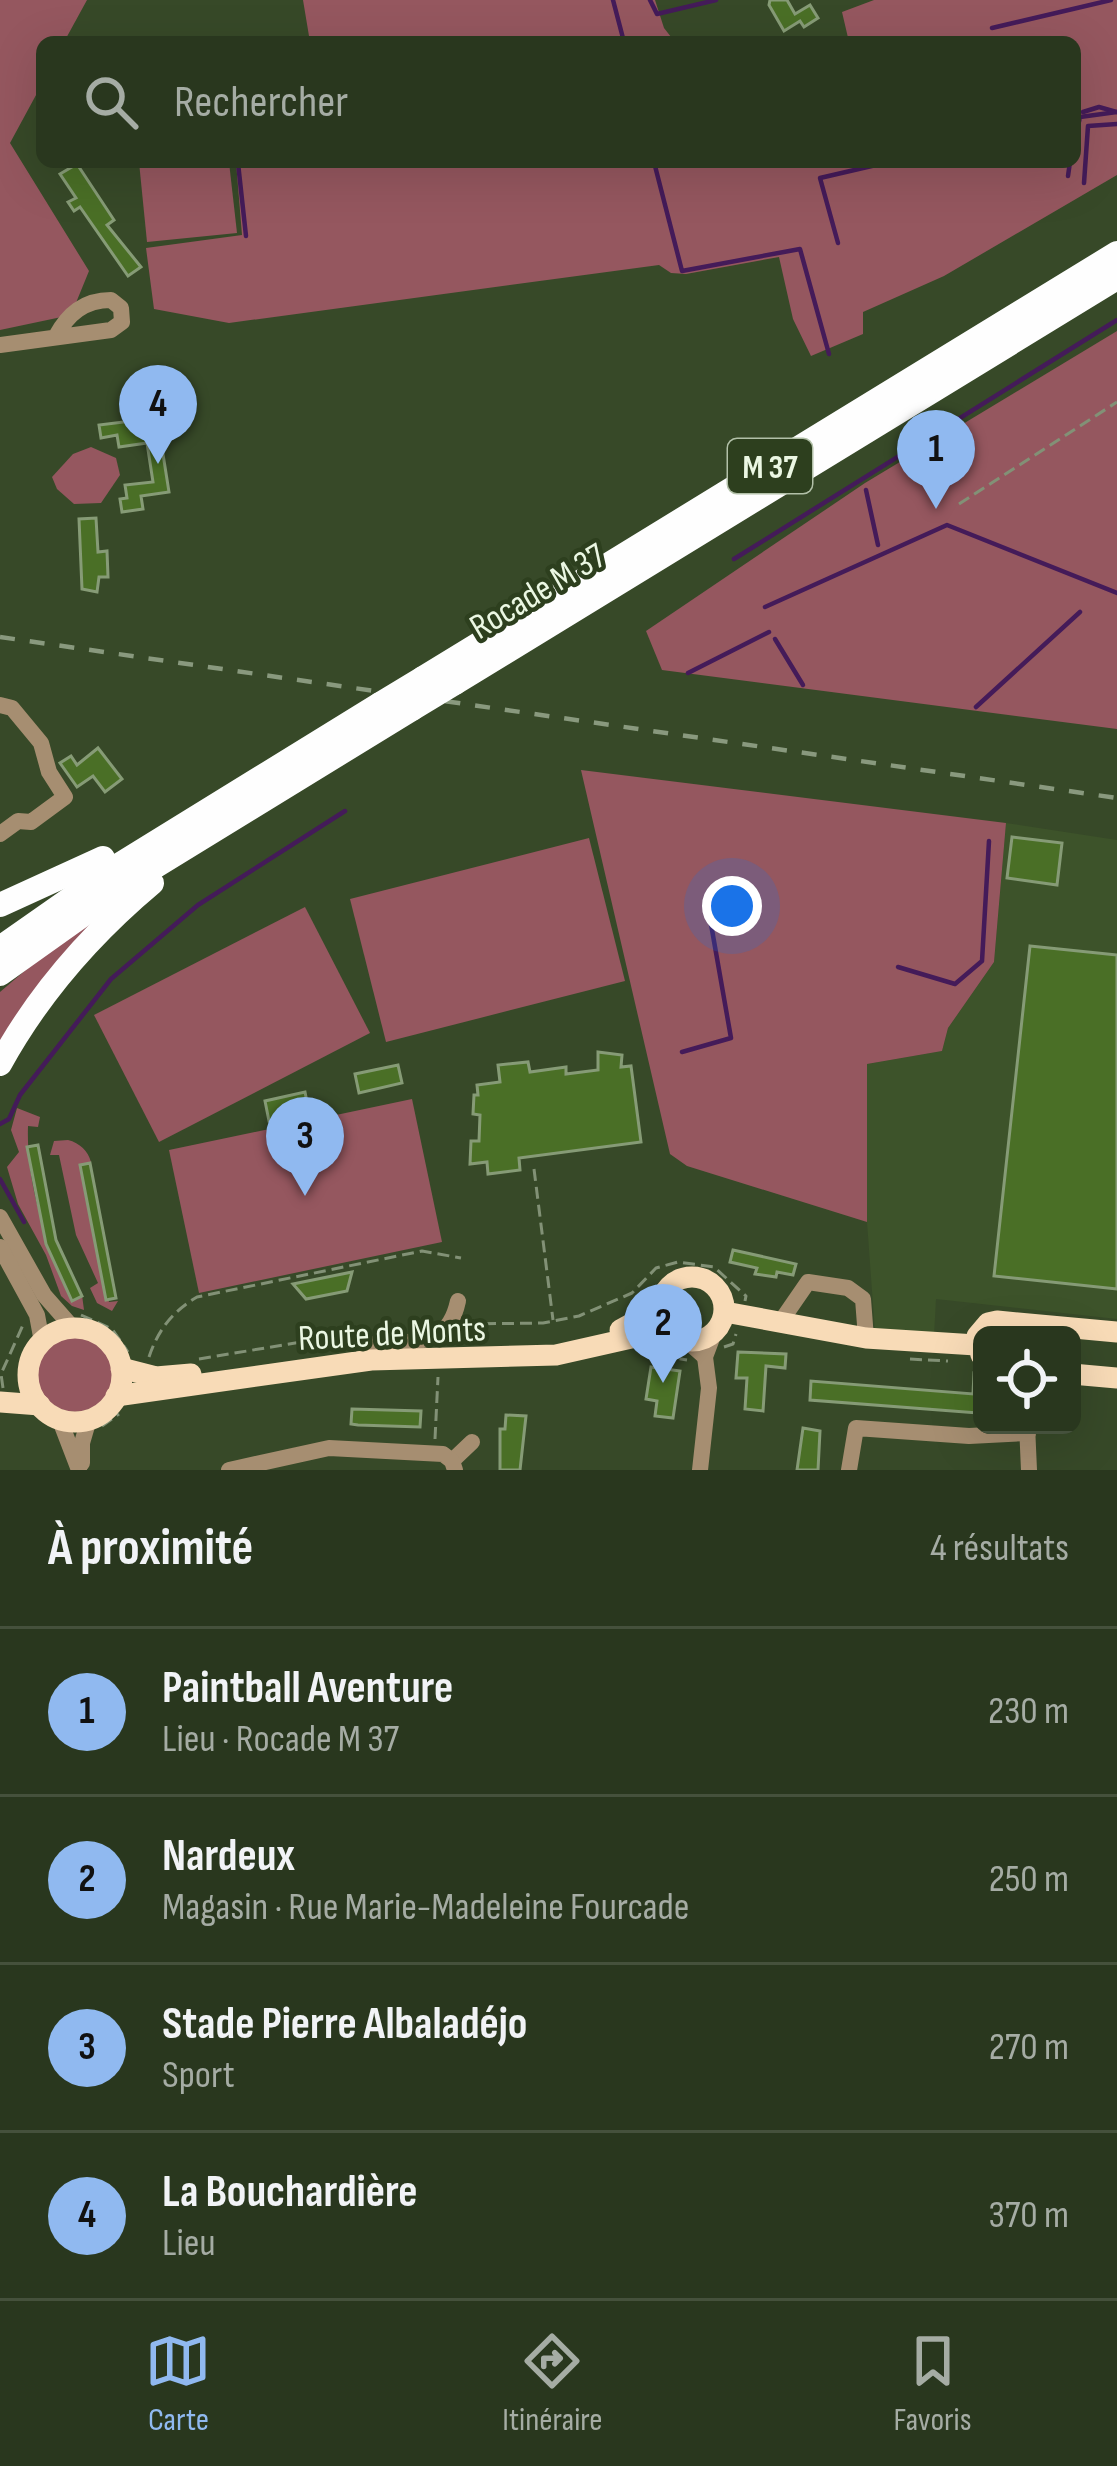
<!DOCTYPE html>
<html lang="fr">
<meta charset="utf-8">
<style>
:root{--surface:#29371e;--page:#35422b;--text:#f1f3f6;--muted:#a5aca4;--line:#45513c;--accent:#90b9f0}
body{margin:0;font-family:"Sofia Sans Condensed",sans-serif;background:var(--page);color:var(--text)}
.controls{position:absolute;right:36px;bottom:36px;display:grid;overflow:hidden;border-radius:18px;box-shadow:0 12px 48px #0002}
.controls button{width:108px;height:108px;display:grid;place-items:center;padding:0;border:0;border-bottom:3px solid var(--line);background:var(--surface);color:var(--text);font:60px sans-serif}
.you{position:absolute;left:732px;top:906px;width:42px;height:42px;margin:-30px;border:9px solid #fff;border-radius:50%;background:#1a73e8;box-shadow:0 0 0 18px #1a73e833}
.badge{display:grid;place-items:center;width:78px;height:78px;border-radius:50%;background:var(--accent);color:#111;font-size:39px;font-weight:700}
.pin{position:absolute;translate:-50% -99px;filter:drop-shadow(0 3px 6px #0008)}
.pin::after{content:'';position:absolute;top:63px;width:42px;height:36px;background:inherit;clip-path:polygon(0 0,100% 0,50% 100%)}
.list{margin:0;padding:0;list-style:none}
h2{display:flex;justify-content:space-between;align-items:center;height:156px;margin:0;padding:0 48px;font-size:51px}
h2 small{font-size:39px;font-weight:400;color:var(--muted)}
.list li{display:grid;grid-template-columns:78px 1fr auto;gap:36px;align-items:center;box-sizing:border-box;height:168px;padding:0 48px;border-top:3px solid var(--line)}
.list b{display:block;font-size:45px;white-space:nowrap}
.list p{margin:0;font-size:39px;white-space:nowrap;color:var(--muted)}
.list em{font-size:39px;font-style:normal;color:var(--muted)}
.icon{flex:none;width:66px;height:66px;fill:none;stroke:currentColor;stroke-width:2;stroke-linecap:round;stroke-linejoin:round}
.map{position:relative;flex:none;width:1117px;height:1470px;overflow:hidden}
.search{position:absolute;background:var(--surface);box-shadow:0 12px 48px #0002;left:36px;right:36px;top:36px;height:132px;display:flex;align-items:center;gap:30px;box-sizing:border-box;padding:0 42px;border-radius:18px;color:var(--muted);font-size:45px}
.sheet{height:828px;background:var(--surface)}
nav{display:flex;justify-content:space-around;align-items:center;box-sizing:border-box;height:168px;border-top:3px solid var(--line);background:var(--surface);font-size:33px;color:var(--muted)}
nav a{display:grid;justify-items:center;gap:6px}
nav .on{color:var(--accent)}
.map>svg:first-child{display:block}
.built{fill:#3d532a}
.green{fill:#95575f}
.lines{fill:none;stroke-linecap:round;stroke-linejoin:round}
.stream{stroke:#441b59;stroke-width:4.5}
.building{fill:#4a6f26;stroke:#869b76;stroke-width:3}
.path{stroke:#829176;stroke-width:3;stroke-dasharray:12 6;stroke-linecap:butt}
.minor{stroke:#a68e71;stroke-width:16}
.major{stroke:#f8dbb7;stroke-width:21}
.highway{stroke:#fefefe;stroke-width:24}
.rail{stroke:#89997e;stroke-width:4.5;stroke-dasharray:15 15;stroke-linecap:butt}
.highway-bridge{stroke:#fefefe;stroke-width:24}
.labels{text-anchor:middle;stroke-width:9;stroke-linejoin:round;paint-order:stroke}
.shield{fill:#2d3f1e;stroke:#b2c0a8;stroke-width:3}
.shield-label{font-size:33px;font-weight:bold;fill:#ebf7e3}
.street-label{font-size:36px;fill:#ebf7e3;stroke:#2d3f1e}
</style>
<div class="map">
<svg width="1117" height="1470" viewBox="0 0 1117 1470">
<rect width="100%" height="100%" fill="#374928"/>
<!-- built -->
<path class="built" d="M1006 823 1117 840V1319L936 1299 934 1336 875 1332 867 1222V1064L942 1051 948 1028 994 962Z"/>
<!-- green -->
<g class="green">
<path d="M0 0H87L64 42H42V84L10 143 89 271 71 315 0 330Z"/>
<path d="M303 0H655L664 28 675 42H310Z"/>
<path d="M874 0H1117V175L944 276 863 312V334L811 356 793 319 779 257 686 274 671 273 659 265 229 323 154 309 146 248 242 235 236 162H1075V42H849L842 12Z"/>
<path d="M139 162H229L237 233 147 242Z"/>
<path d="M1117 331V729L662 670 646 631 865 483Z"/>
<path d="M91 447 116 458 120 475 101 503 74 504 57 489 52 477 73 454Z"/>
<path d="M581 770 1006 823 994 962 948 1028 942 1051 867 1064V1222L687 1166 670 1154Z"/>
<path d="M589 838 625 981 386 1042 350 899Z"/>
<path d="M305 907 370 1033 159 1142 94 1015Z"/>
<path d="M107 910 0 1052V992L42 956Z"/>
<path d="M412 1099 442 1242 199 1293 169 1150Z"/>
<path d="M17 1108 40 1117 38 1127 28 1126C26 1187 47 1245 73 1299L82 1295 84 1310 72 1306 61 1296 46 1255 18 1204 7 1167 19 1152 11 1130Z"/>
<path d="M68 1140C80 1143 88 1151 91 1162L82 1165 109 1302 118 1301 112 1311 97 1303 90 1288 98 1283 76 1235 59 1155H50L54 1141Z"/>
<circle cx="75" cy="1374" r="38"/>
</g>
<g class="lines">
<!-- stream -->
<g class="stream">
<path d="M613 0 624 42"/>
<path d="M650 0 657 14 716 0"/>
<path d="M992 28 1111 0"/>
<path d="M1083 112 1099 107 1117 112"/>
<path d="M1075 140 1080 117 1117 112"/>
<path d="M654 162 682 271 800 249 829 354"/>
<path d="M238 163 246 236"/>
<path d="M1068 176 1070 162"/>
<path d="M1084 183 1088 126 1117 124"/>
<path d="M838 243 820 178 889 162"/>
<path d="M866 490 878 545"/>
<path d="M734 559 1117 320"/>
<path d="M765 607 947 525 1117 593"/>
<path d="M775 639 803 685"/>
<path d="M688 673 769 632"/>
<path d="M976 707 1080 612"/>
<path d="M898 967 955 984 982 961 989 841"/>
<path d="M682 1052 731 1038 708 907"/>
<path d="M0 1124 9 1119 20 1095 111 979 198 905 345 811"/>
<path d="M0 1179 24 1222"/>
</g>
</g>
<!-- building -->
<g class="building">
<path d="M770 0H787L795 14 810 5 818 18 804 27 800 21 784 31 769 5Z"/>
<path d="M77 164 114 220 107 225 141 267 128 276 80 207 74 211 68 202 76 198 60 174Z"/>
<path d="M156 410 169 492 141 496 143 509 122 512 120 499 127 498 125 485 153 482 147 443 119 447 117 435 101 438 99 425 148 419 146 411Z"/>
<path d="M96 518 98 552 107 551 108 577H99L97 592 82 589 79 519Z"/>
<path d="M98 748 122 779 105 792 93 776 77 787 60 763 71 756 77 765Z"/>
<path d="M1012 837 1062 843 1057 885 1007 878Z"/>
<path d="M1030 946 1117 955V1289L994 1276Z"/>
<path d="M598 1052 622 1055 621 1067 631 1066 641 1142 519 1158 520 1170 488 1174 487 1162 470 1164 471 1141H479L480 1115 473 1114 474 1095H478L477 1085 500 1082 498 1065 528 1062 530 1072 566 1067V1074L598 1070Z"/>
<path d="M398 1065 402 1083 359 1093 355 1074Z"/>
<path d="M305 1092 309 1112 269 1121 265 1101Z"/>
<path d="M38 1145 56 1240 82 1296 72 1301 46 1244 27 1147Z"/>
<path d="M90 1163 116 1298 106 1300 80 1165Z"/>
<path d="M733 1250 796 1264 793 1275 777 1272 776 1277 755 1274 757 1268 730 1262Z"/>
<path d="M352 1272 347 1291 306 1299 293 1284Z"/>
<path d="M738 1352 786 1354 785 1368 766 1366 763 1411 745 1409 747 1378H736Z"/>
<path d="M651 1367 680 1371 673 1418 655 1416 657 1401 646 1399Z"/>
<path d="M974 1373 982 1374V1411L978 1413 810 1400 811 1381 973 1394Z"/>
<path d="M352 1409 421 1411 420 1427 358 1425 351 1424Z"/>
<path d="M506 1415 526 1416 520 1470H500V1429H505Z"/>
<path d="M803 1428 820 1431 818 1470H797Z"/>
</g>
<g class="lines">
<!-- path -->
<g class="path">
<path d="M959 504 1117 402"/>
<path d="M534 1169 553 1320"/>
<path d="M81 1315 112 1329 128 1352"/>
<path d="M466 1324 543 1323 579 1316 632 1293 656 1268 678 1262 714 1267 746 1296 745 1301"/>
<path d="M724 1347 733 1344 736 1334"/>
<path d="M644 1353 687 1360"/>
<path d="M149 1357C158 1330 172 1312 197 1297L422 1251 461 1258"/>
<path d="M199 1359 361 1332"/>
<path d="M910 1359 948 1361"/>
<path d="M3 1388 1 1374 23 1325"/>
<path d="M102 1426 119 1414"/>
<path d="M435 1439 438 1377"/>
</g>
<!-- minor -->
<g class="minor">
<path d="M0 345 111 330 122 322 121 308 111 300C84 300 68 314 56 336"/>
<path d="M0 705 12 708 41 743 49 772 65 797 31 822 18 821 0 834"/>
<path d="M0 1217 44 1295 73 1328"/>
<path d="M0 1247 37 1315 42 1342"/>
<path d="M779 1324 808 1282 848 1288 863 1299 866 1338"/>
<path d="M687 1341 705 1357"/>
<path d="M368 1345C412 1338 447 1352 458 1301"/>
<path d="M59 1418 79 1470"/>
<path d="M1027 1425 1029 1470"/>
<path d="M452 1461 472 1442"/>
<path d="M82 1463V1443L89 1419"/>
<path d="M229 1470 329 1448 443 1454 452 1461 455 1470"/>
<path d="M700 1470 709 1388 705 1357 714 1333"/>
<path d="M849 1470 856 1428 969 1436 1028 1433"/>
</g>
<!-- major -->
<g class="major">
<circle cx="692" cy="1309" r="32"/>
<path d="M725 1312 866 1338 976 1345"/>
<circle cx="75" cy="1375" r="47"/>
<path d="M620 1330 660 1308"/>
<path d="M981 1355 977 1336 988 1323 997 1321 1117 1332"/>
<path d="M121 1368 156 1377 191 1374"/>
<path d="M1072 1374 1117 1378"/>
<path d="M116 1396 371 1360 556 1355 649 1334 671 1333"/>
<path d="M0 1402 40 1405"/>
</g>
<!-- highway -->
<g class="highway">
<path d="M423 678 1117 253"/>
<path d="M455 683 1117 278"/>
<path d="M0 905 103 858"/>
<path d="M0 948 114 868 380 704"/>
<path d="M0 974 125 885 412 709"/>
<path d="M0 1064C39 993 90 935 152 883"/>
</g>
<!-- rail -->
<path class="rail" d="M0 637 1117 798"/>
<!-- highway-bridge -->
<g class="highway-bridge">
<path d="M380 704 423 678"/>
<path d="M412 709 455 683"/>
</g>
</g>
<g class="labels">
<!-- shield labels -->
<rect class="shield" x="728" y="439" width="84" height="54" rx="9"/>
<g class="shield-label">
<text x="770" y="478">M 37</text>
</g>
<!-- street labels -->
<g class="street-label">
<text transform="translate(537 590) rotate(-31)" y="13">Rocade M 37</text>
<text transform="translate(392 1332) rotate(-3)" y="13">Route de Monts</text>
</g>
</g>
</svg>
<div class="controls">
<button><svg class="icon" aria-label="locate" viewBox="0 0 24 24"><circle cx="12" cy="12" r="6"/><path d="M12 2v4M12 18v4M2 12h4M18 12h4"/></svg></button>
</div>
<div class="you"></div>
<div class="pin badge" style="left:936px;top:509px">1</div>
<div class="pin badge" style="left:663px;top:1383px">2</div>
<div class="pin badge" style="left:305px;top:1196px">3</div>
<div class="pin badge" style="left:158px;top:464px">4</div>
<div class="search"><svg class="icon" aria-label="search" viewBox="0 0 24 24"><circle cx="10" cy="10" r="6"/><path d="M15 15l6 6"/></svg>Rechercher</div>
</div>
<section class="sheet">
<h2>À proximité<small>4 résultats</small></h2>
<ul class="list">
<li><span class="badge">1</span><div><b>Paintball Aventure</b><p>Lieu · Rocade M 37</p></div><em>230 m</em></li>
<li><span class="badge">2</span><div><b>Nardeux</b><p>Magasin · Rue Marie-Madeleine Fourcade</p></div><em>250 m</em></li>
<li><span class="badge">3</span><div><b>Stade Pierre Albaladéjo</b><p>Sport</p></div><em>270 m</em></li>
<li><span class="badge">4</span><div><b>La Bouchardière</b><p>Lieu</p></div><em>370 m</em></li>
</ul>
</section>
<nav>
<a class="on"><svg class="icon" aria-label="map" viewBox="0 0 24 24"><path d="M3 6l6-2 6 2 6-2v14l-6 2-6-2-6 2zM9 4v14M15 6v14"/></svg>Carte</a>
<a><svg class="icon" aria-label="directions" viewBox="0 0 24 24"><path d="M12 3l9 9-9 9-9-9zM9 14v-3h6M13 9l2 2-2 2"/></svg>Itinéraire</a>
<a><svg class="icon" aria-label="saved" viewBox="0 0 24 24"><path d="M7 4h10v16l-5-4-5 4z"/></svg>Favoris</a>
</nav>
